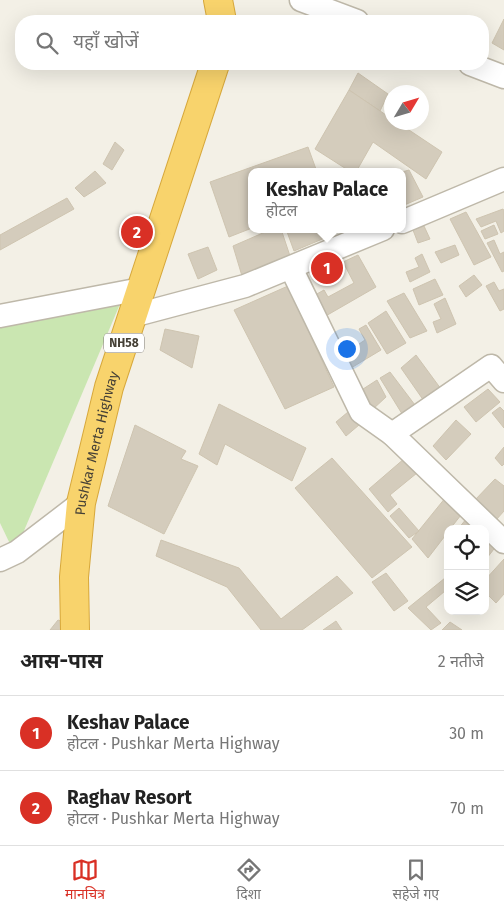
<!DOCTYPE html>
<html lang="hi">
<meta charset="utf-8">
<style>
:root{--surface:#fff;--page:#f2f2f2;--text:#222;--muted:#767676;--line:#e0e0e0;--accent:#d93025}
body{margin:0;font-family:"Fira Sans","Noto Sans Devanagari",sans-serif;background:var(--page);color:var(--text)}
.controls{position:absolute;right:15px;bottom:15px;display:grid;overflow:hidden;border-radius:10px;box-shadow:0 5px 20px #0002}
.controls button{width:45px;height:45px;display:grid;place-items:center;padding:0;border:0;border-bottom:1px solid var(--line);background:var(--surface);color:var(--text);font:25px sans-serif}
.compass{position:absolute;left:384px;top:85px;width:45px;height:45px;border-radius:50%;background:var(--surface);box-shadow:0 5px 20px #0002;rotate:52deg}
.you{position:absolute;left:346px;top:348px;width:18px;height:18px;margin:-12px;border:4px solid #fff;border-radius:50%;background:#1a73e8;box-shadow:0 0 0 8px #1a73e833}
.badge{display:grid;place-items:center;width:32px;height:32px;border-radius:50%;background:var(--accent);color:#fff;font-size:16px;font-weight:700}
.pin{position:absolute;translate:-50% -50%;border:2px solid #fff;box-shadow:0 1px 5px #0006}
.popup{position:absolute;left:248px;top:168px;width:158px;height:65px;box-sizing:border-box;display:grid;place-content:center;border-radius:10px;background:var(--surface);filter:drop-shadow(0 1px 4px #0005);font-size:16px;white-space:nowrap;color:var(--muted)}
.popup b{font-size:19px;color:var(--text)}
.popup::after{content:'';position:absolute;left:50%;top:100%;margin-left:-10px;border:10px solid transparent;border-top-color:var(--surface)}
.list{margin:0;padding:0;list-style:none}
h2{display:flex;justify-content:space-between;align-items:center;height:65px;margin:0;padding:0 20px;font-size:21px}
h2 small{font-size:16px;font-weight:400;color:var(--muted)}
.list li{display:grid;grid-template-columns:32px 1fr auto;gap:15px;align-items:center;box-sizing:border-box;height:75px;padding:0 20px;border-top:1px solid var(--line)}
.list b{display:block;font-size:19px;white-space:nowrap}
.list p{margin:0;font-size:16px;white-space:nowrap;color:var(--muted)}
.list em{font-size:16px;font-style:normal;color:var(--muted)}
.icon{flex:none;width:28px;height:28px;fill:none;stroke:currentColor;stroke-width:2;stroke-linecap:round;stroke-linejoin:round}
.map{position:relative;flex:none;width:504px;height:630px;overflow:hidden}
.search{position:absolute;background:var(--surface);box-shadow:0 5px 20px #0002;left:15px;right:15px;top:15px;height:55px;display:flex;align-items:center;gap:12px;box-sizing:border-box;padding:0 18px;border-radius:20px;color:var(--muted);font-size:19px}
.sheet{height:215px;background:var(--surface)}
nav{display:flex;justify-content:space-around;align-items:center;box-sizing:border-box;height:70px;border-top:1px solid var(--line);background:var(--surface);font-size:14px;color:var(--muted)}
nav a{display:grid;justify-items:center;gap:2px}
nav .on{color:var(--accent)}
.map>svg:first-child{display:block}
.green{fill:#cae6b1}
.building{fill:#d4ccbc;stroke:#cec4b0}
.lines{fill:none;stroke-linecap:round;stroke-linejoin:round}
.street-casing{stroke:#beb8a9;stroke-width:25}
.highway-casing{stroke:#d7a83c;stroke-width:30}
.street{stroke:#fff;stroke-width:22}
.highway{stroke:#f8d36c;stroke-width:28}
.labels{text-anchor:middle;stroke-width:4.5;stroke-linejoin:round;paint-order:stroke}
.shield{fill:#fff;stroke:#7d7972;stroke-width:1}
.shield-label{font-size:12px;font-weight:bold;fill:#454036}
.street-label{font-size:14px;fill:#454036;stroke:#fff}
</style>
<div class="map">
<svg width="504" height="630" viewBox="0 0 504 630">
<rect width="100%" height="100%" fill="#f3f0e6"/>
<!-- green -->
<path class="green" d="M120 304 15 552 11 546 0 523V323Z"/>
<!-- building -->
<g class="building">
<path d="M504 19V50L492 43Z"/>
<path d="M358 73 388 94 380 111 349 90Z"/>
<path d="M349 90 392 119V122H397L442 152 426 179 373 142 356 172H351L315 149Z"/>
<path d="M115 142 124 150 112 170 103 164Z"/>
<path d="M308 147 317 172H252V228L229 237 210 182Z"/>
<path d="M409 170 423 197 402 206V172Z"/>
<path d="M95 171 106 183 84 197 75 188Z"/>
<path d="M67 198 74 209 0 250V235Z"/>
<path d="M503 209 504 211V231L501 233 496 221 481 227 476 219Z"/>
<path d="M466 212 491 257 474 265 450 219Z"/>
<path d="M494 225 498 234 485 239 481 231Z"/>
<path d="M424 226 430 239 418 243 413 230Z"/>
<path d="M272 229H281L290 256 242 276 233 246Z"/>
<path d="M286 229H346L294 251Z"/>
<path d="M494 240 500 254 504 252V271L502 272 487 243Z"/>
<path d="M455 245 459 255 441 263 435 252Z"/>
<path d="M208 247 217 270 198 279 188 254Z"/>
<path d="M422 254 430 272 410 282 406 272 419 267 415 258Z"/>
<path d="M358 255 376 287 317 321 306 300 324 290 328 297 354 283 343 262Z"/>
<path d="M474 275 482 285 466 297 459 286Z"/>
<path d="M435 279 443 295 419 305 413 289Z"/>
<path d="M494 282 499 291 504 289V309L500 311 486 286Z"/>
<path d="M288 286 334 387 285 409 234 310Z"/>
<path d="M404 293 427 331 410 338 387 301Z"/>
<path d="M445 298 456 324 437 333 433 322 441 319 434 304Z"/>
<path d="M386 311 406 343 387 354 368 323Z"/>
<path d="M366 325 381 350 346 371 333 345 342 340 347 352 365 340 359 329Z"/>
<path d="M165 329 199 336 192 368 160 350Z"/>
<path d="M416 355 441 389 424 401 401 368Z"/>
<path d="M390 372 418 409 404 417 380 378Z"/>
<path d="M377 380 386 397 372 410 360 391Z"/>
<path d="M488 389 500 402 476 422 464 407Z"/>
<path d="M219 404 306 448 292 481 225 444 217 465 199 454Z"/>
<path d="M500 407 504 411V428L492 413Z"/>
<path d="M348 412 359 425 346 436 336 422Z"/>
<path d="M456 420 471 434 446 460 433 446Z"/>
<path d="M135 425 186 451 181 459 198 466 164 534 108 506Z"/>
<path d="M504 447V464L502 466 495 458Z"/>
<path d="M332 458 412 547 372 578 295 488Z"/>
<path d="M405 458 417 473 390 495 397 504 388 512 369 489Z"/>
<path d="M495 479 504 486V511L496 520 475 500Z"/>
<path d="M446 497 461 515 450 529H448V532L428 558 412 539Z"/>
<path d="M399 508 419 531 409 538 390 516Z"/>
<path d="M467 518 479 529H458Z"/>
<path d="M485 534 497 545 487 558 485 557Z"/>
<path d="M161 540 239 568 281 619 337 576 353 593 302 630H261L227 587 156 556Z"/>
<path d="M504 559V594L496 603 485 592V580Z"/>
<path d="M386 573 408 601 394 611 372 582Z"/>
<path d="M445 578 448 580V594L445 591 426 607 441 623 431 630 408 608Z"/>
<path d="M58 620 66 623 65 630H50Z"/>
<path d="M336 621 342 630H323Z"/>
<path d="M450 622 462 630H442Z"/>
</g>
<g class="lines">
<defs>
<g id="street">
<path d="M301 0 357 21"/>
<path d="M470 64 504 77"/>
<path d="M402 222 504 179"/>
<path d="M291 268 361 412 392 434 504 542"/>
<path d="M0 316 141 289"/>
<path d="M132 316 245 286 383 229"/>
<path d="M392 434 491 366 504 381"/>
<path d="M0 560 17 552 81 503"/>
</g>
<g id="highway">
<path d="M218 0 222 21"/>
<path id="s1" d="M75 630 74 577 81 503 109 387 215 64"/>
</g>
</defs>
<!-- street casing -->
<use href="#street" class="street-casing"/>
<!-- highway casing -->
<use href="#highway" class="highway-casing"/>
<!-- street -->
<use href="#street" class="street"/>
<!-- highway -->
<use href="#highway" class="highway"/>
</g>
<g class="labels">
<!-- shield labels -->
<rect class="shield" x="104" y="333.5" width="40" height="19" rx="4"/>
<g class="shield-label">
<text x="124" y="347">NH58</text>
</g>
<!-- street labels -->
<g class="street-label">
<text dy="5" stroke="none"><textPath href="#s1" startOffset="189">Pushkar Merta Highway</textPath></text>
</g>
</g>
</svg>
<div class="controls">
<button><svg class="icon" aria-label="locate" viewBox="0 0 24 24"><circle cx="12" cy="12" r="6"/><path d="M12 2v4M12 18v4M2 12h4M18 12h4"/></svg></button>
<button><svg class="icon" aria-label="layers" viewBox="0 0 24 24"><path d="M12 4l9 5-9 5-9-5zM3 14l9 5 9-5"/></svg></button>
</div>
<svg class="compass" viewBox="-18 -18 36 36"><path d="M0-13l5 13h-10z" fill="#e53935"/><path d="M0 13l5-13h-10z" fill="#767676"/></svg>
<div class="you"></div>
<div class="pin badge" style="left:327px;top:268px">1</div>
<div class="popup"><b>Keshav Palace</b>होटल</div>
<div class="pin badge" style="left:137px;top:232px">2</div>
<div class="search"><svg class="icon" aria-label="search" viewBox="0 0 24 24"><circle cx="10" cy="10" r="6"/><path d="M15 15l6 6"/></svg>यहाँ खोजें</div>
</div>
<section class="sheet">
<h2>आस-पास<small>2 नतीजे</small></h2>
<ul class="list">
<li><span class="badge">1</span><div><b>Keshav Palace</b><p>होटल · Pushkar Merta Highway</p></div><em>30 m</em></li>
<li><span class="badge">2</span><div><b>Raghav Resort</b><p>होटल · Pushkar Merta Highway</p></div><em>70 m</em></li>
</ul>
</section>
<nav>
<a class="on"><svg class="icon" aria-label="map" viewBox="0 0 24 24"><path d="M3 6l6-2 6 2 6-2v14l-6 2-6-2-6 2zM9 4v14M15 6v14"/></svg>मानचित्र</a>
<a><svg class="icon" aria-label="directions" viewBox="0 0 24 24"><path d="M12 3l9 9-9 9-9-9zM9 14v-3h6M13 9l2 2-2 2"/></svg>दिशा</a>
<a><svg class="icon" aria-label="saved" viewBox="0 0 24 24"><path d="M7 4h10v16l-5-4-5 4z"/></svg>सहेजे गए</a>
</nav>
